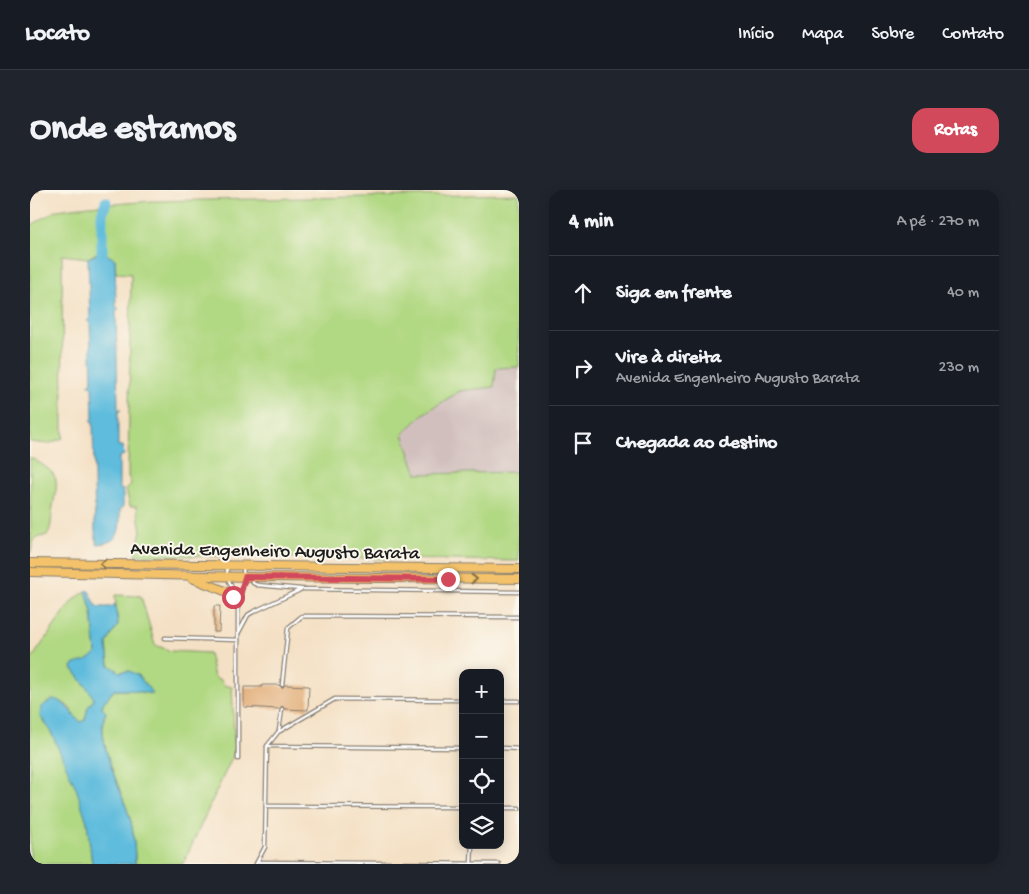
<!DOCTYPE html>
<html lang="pt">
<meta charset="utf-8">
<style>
:root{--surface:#171b24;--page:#20242c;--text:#f1f3f6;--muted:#9ea1a6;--line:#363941;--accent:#d1495b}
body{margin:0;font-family:"Gochi Hand",sans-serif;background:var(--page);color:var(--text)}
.controls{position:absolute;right:15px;bottom:15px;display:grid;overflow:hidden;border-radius:10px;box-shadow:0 2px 12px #0003}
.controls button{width:45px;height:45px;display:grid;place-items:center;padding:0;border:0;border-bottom:1px solid var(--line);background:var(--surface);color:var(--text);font:25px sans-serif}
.stop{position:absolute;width:15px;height:15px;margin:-11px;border:4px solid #d1495b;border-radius:50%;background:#fff}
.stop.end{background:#d1495b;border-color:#fff;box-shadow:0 1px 5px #0008}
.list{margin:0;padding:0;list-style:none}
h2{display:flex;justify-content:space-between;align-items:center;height:65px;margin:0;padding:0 20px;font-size:21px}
h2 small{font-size:16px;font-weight:400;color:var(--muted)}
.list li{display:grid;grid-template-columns:32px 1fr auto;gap:15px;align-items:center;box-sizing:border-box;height:75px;padding:0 20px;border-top:1px solid var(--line)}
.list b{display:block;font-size:19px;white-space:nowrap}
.list p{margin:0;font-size:16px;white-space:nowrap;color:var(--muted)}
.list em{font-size:16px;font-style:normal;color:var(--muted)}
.icon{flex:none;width:28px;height:28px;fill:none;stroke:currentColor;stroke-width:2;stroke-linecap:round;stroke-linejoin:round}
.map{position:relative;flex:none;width:489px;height:674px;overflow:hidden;border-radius:15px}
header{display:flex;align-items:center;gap:30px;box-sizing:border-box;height:70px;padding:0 25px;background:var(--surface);border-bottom:1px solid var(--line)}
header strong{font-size:24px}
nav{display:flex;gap:28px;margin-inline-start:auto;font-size:18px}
.intro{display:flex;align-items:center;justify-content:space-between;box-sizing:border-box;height:120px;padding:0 30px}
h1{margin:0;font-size:35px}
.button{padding:12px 22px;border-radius:15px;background:var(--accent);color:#fff;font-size:18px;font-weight:700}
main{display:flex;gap:30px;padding:0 30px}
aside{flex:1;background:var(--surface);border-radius:15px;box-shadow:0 2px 12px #0003}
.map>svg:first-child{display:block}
.industrial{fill:#d1bfbd}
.green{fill:#b1d882;stroke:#667a4f}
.water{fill:#5fbcdd;stroke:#3e6c7c}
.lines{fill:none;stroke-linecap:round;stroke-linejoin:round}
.river{stroke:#5fbcdd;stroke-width:11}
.building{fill:#e3b17e}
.service-casing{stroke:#887e70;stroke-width:5}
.primary-casing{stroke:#887e70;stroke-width:10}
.service{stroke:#fff;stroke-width:2.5}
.primary{stroke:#f3c26a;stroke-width:8}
.rail-casing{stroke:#1c1c1c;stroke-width:4}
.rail{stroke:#fbf7ec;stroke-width:2;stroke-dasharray:5.5;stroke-linecap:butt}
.oneway{stroke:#886f43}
.route{stroke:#d1495b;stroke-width:6}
.labels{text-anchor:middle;stroke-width:4;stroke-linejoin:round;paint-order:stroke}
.street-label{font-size:19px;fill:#1c1c1c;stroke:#fbf7ec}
</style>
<header>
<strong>Locato</strong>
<nav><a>Início</a><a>Mapa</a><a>Sobre</a><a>Contato</a></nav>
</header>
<div class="intro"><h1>Onde estamos</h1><a class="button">Rotas</a></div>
<main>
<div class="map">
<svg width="489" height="674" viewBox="0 0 489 674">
<rect width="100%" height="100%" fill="#fbf7ec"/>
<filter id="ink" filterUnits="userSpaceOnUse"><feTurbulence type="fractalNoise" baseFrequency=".02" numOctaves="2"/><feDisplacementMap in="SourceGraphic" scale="10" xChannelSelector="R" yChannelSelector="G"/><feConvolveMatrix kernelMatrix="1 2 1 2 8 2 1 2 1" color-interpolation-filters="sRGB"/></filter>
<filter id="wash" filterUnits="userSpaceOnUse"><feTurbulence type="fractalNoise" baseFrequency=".0096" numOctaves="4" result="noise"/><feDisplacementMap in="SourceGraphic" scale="20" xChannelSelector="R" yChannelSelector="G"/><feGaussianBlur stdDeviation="1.12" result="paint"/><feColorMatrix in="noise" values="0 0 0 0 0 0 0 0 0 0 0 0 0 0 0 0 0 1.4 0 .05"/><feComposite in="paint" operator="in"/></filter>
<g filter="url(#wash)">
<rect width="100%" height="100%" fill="#f4e0c4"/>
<!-- industrial -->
<path class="industrial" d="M489 177V282L387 284 373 244 393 224 430 201 464 197 466 178Z"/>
<!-- green -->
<g class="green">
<path d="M489 4V177L466 178 464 197 430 201 393 224 373 244 387 284 489 282V371L105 365 111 341 107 316H100L96 299 101 294 98 286 101 84 86 83 85 69 67 63 58 68 32 65 33 248 18 254 0 252V36L27 20 59 16 122 11Z"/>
<path d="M0 267C33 287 28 287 22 322 21 331 22 337 17 345L4 349 1 363Z"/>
<path d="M56 401 62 422 66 463C62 469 54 473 47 473L42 478C50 488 58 498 65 509L58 517 55 530 51 532 45 527 40 518 29 510 13 531C33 557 49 599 57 631 60 645 60 660 62 674H0V471L42 411Z"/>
<path d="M85 405 111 406 125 455 141 461 179 463 184 487 191 490 194 495 202 497 205 561 153 674H105C105 661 104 645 101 632 94 604 63 548 76 522L72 518 73 513 84 500H100L123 504 99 481 90 482 79 475 77 453 88 435Z"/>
</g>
<!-- water -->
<g class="water">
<path d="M72 62 85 69 86 116 89 119 86 121 88 219 91 220 88 222V256H93L94 265 89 267V298L93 300V316L90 320C90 339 91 353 67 354L65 341 63 232 60 231 63 229 62 196 58 194 62 193 60 132 57 131 60 129 58 68Z"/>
<path d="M57 400 59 401 67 417H81L85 414 88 435 77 453 79 475 90 482 99 481 108 485 123 504 100 500H84L73 513 72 518 76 522C63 548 94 604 101 632 104 645 105 661 105 674H62L57 632 46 598 20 540 10 526 11 517 23 509C37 511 40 524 51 532L55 530 58 517 64 509C58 498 50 488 42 478L43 475C51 471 60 472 66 463L62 422 56 401Z"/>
</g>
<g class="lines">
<!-- river -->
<path class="river" d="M72 77V24L76 12"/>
</g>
<g id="blocks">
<!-- building -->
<g class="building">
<path d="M184 416H190L189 442H184Z"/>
<path d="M232 495H249L252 498 255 495 279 496 278 520 255 519 252 516 249 519 214 517V497H232Z"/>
</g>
</g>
</g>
<g filter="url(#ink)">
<use href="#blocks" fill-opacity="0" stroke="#887e70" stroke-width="1"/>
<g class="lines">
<defs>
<g id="service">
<path d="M197 378V386L204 403"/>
<path d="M220 388 223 393 227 395 271 399 489 402"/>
<path d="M209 442 218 425 223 422 270 400"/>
<path d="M135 448 208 450"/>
<path d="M252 495 258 438 272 426 489 427"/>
<path d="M470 511H489"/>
<path d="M252 519 249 541 237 556 433 558"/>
<path d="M250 541 305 509 433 510"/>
<path d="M470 558 489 559"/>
<path d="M208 569V412L214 393 213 376"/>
<path d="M236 616 433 617"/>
<path d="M470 618H489"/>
<path d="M227 672 469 674"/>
<path d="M226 674 235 657 237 556"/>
<path d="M441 674 442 655"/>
</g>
<g id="primary">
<path d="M0 373 489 379"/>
<path d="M0 382 219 387 489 389"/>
<path d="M162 388 195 401 207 409"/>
</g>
</defs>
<!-- service casing -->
<use href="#service" class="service-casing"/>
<!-- primary casing -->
<use href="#primary" class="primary-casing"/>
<!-- service -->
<use href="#service" class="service"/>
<!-- primary -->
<use href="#primary" class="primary"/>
<defs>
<path id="rail" d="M0 1 7 0"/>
</defs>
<!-- rail casing -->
<use href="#rail" class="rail-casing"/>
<!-- rail -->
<use href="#rail" class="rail"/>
</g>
<!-- one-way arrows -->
<defs><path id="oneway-chevron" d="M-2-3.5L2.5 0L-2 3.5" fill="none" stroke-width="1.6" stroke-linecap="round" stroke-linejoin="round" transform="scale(1.25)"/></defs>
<g class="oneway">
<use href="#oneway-chevron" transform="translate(73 374) rotate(-179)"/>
<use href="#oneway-chevron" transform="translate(444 389)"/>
</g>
</g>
<g class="lines" filter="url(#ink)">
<!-- route -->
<path class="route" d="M203 407 208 412 215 387 418 389"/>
</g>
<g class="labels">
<!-- street labels -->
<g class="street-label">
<text transform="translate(245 359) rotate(1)" y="7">Avenida Engenheiro Augusto Barata</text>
</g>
</g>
</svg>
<div class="controls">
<button>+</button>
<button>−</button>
<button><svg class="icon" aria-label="locate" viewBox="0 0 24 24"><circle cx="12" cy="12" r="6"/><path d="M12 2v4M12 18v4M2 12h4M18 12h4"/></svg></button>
<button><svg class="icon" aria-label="layers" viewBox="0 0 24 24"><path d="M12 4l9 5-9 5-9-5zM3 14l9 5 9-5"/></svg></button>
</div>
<div class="stop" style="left:203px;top:407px"></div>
<div class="stop end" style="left:418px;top:389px"></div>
</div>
<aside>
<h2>4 min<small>A pé · 270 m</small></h2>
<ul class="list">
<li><svg class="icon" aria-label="ahead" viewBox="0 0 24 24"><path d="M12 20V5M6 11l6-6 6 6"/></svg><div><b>Siga em frente</b></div><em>40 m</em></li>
<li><svg class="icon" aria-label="right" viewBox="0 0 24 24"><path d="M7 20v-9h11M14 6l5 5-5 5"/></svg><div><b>Vire à direita</b><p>Avenida Engenheiro Augusto Barata</p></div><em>230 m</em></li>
<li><svg class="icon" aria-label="arrive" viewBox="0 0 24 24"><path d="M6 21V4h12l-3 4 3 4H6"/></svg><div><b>Chegada ao destino</b></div></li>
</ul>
</aside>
</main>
